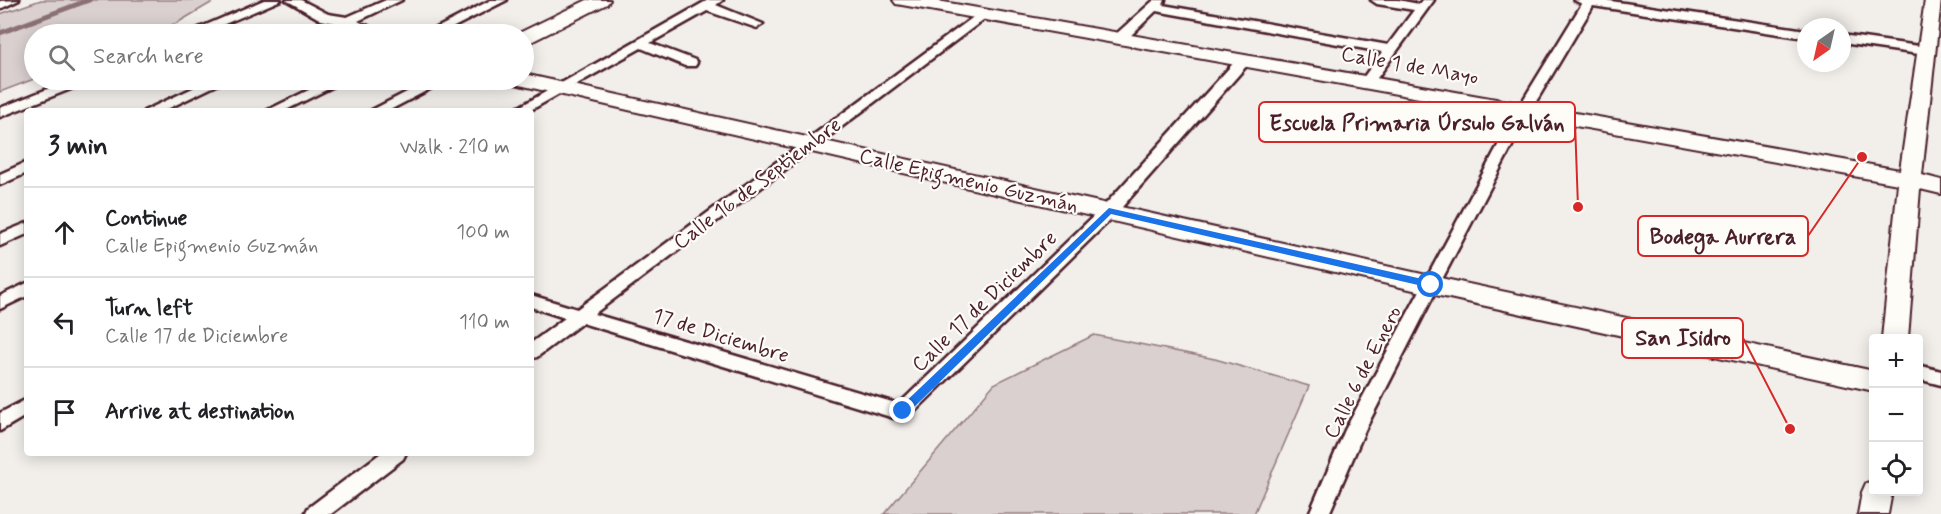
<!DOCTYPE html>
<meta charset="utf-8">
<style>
:root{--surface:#fff;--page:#f6f6f6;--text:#202124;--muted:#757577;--line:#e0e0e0}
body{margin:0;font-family:Mynerve,sans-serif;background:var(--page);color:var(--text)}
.controls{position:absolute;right:18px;bottom:18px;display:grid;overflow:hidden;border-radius:6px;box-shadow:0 3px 15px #0003}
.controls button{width:54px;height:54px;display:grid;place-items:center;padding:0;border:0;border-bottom:2px solid var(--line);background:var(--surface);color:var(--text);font:30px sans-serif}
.compass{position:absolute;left:1797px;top:18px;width:54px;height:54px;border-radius:50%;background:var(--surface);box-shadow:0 3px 15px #0003;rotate:214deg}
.stop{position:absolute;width:18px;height:18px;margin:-14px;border:4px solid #1a73e8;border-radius:50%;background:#fff}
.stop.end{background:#1a73e8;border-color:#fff;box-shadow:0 2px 6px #0008}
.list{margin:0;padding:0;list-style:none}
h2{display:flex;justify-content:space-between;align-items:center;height:78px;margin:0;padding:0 24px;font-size:26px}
h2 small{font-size:20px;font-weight:400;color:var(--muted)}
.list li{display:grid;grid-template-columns:39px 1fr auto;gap:18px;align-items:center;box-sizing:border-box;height:90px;padding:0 24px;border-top:2px solid var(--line)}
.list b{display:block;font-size:22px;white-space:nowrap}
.list p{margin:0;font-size:20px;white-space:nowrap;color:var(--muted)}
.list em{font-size:20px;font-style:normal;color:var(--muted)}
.icon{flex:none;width:33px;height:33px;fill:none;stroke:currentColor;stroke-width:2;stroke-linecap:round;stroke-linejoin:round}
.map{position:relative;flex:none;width:1941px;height:514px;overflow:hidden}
.search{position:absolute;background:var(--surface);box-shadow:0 3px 15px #0003;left:24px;top:24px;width:510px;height:66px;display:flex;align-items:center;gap:15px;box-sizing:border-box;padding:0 21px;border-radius:33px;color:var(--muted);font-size:22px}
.panel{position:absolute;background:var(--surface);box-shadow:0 3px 15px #0003;left:24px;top:108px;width:510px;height:348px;border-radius:6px}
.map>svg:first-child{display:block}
.green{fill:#d9d0cf;stroke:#92787d;stroke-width:1.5}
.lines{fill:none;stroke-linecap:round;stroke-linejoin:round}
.stream{stroke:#8b6f75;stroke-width:5}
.street-casing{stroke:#4a1f2b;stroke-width:5}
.secondary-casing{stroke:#4a1f2b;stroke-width:4}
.street{fill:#fdfcf7;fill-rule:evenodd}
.secondary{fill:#fdfcf7;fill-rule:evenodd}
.route{fill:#1a73e8}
.labels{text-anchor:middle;stroke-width:4.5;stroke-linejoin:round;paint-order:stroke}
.street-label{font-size:21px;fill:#4a1f2b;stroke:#fdfcf7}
.leader{fill:none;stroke:#d62828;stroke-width:2}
.callout-dot{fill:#d62828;stroke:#fdfcf7;stroke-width:2}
.callout{fill:#fdfcf7;stroke:#d62828;stroke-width:2}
.callout-label{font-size:22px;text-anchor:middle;font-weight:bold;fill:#4a1f2b}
</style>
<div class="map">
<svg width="1941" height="514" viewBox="0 0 1941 514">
<rect width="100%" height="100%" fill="#f2efeb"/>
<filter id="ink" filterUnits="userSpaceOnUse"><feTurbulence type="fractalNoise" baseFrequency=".0167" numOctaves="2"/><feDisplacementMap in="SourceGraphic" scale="12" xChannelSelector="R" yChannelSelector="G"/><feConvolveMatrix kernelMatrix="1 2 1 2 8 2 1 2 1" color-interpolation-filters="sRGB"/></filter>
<g filter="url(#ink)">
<!-- green -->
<g class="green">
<path d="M41 0H216L177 23 149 34H34V79L0 92V14Z"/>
<path d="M1094 335 1215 359 1309 386 1254 514H884L994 384Z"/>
</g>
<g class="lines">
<!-- stream -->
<path class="stream" d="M0 33 89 0"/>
<defs>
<g id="street">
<path d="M19 0 0 9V1Z"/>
<path d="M264 0H281L201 34H185Z"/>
<path d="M286 0H301L328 14 347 17 386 0H402L358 21 378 31 380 34H365L348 26 329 34H314L316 31 335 23 321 20Z"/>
<path d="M491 0H507L440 34H425Z"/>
<path d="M708 0H723L716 5 763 24 757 28 707 11 650 43 695 60 697 63 695 66H685L641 48 529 111H512Z"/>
<path d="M1154 0H1165L1163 5 1388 45 1414 10 1377 4 1371 0H1398L1419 4 1422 0H1434L1372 85 1367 86 1360 82 1382 52 1156 11 1125 41H1115L1114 38 1115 35Z"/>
<path d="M1574 0H1604L1806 30V38L1593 6 1531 110 1439 285 1365 430 1329 514H1309L1345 430 1423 285 1517 110 1582 4Z"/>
<path d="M983 10 987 11 989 14 987 17 594 314 899 404 1103 207 1239 57H1249L1251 60 1249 63 1115 215 910 416 894 418 582 323 537 357 531 359V343L565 318 531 307V295L577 309Z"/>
<path d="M1842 35 1926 47 1932 51 1926 55 1842 43Z"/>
<path d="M70 80H88L86 83 0 117V108Z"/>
<path d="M210 80H227L163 111H144Z"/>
<path d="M329 80H346L284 111H266Z"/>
<path d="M430 80H447L388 111H370Z"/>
<path d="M27 162V173L0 185V174Z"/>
<path d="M27 223V234L0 246V234Z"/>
<path d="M27 283V296L0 309V296Z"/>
<path d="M1918 365 1941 371V385L1918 379Z"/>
<path d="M27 399V415L0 431V413Z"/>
<path d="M381 453H406L403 459 331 514H305L308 508Z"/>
</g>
<g id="secondary">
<path d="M587 0H610L607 4 531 42 524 43V34H517Z"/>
<path d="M893 0H932L1900 170 1925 0H1941L1922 175 1941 180V194L1920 189 1908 338H1882L1898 184 902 5 896 4Z"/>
<path d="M524 74 1431 276 1874 371V391L1431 294 515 84 513 80H524Z"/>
<path d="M1874 481V492H1892L1888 514H1858L1862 492 1866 483Z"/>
</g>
</defs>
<!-- street casing -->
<use href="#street" class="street-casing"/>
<!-- secondary casing -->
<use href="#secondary" class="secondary-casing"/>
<!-- street -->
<use href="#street" class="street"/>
<!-- secondary -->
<use href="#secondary" class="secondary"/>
</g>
</g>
<!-- route -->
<path class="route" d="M1109 208 1431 281 1436 285 1431 288 1111 214 907 414H899V408Z"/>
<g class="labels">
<!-- street labels -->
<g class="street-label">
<text transform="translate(1410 65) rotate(10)" y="7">Calle 1 de Mayo</text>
<text transform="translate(969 180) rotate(13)" y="7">Calle Epigmenio Guzmán</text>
<text transform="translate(757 183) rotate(-37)" y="7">Calle 16 de Septiembre</text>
<text transform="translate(984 301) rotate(-44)" y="7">Calle 17 de Diciembre</text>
<text transform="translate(721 335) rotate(17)" y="7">17 de Diciembre</text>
<text transform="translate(1362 372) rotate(-63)" y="7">Calle 6 de Enero</text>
</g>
</g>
<!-- callouts -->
<path class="leader" d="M1578 207L1575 122M1862 157L1808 236M1790 429L1743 338"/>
<g class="callout-dot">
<circle cx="1578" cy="207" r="6"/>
<circle cx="1862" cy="157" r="6"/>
<circle cx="1790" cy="429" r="6"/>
</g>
<g class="callout">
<rect x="1259" y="102" width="316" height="40" rx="6"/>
<rect x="1638" y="216" width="170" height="40" rx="6"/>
<rect x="1622" y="318" width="121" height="40" rx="6"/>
</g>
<g class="callout-label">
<text x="1417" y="130">Escuela Primaria Úrsulo Galván</text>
<text x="1723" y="244">Bodega Aurrera</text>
<text x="1683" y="345">San Isidro</text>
</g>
</svg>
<div class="controls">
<button>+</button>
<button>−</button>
<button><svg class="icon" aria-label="locate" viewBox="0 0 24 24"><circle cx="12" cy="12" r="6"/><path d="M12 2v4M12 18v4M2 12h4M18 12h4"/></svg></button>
</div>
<svg class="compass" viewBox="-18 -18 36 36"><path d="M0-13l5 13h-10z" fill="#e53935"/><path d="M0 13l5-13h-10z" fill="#757577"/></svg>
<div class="stop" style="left:1431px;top:285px"></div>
<div class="stop end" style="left:903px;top:411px"></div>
<div class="search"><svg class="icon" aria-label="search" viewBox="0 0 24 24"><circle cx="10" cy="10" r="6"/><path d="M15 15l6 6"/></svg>Search here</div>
<section class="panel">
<h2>3 min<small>Walk · 210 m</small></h2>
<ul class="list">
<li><svg class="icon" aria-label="ahead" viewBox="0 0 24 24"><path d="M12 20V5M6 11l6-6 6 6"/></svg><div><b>Continue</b><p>Calle Epigmenio Guzmán</p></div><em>100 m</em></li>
<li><svg class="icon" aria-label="left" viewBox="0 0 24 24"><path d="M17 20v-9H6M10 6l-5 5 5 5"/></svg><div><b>Turn left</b><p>Calle 17 de Diciembre</p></div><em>110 m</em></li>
<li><svg class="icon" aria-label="arrive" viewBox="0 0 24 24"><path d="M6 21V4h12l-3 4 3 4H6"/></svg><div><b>Arrive at destination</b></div></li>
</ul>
</section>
</div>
